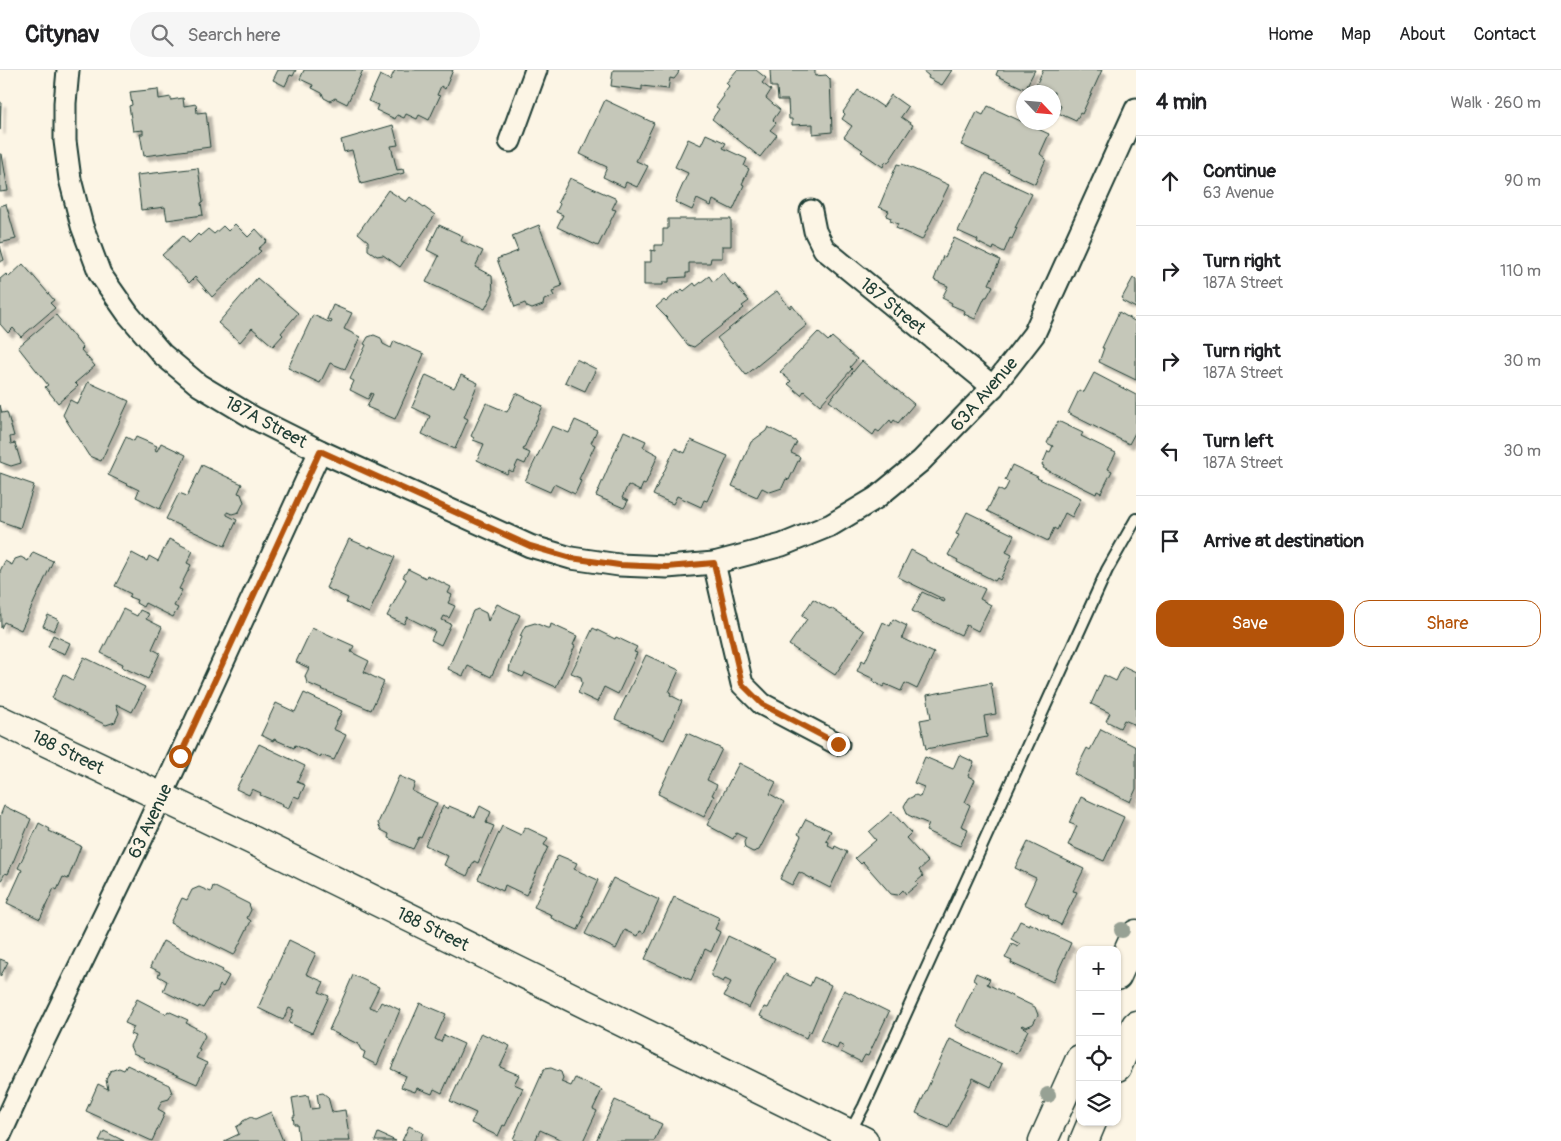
<!DOCTYPE html>
<meta charset="utf-8">
<style>
:root{--surface:#fff;--page:#f6f6f6;--text:#202124;--muted:#757577;--line:#e0e0e0;--accent:#b45309}
body{margin:0;font-family:Pangolin,sans-serif;background:var(--page);color:var(--text)}
.controls{position:absolute;right:15px;bottom:15px;display:grid;overflow:hidden;border-radius:10px;box-shadow:0 1px 4px #0004}
.controls button{width:45px;height:45px;display:grid;place-items:center;padding:0;border:0;border-bottom:1px solid var(--line);background:var(--surface);color:var(--text);font:25px sans-serif}
.compass{position:absolute;left:1016px;top:15px;width:45px;height:45px;border-radius:50%;background:var(--surface);box-shadow:0 1px 4px #0004;rotate:116deg}
.stop{position:absolute;width:15px;height:15px;margin:-11px;border:4px solid #b45309;border-radius:50%;background:#fff}
.stop.end{background:#b45309;border-color:#fff;box-shadow:0 1px 5px #0008}
.list{margin:0;padding:0;list-style:none}
h2{display:flex;justify-content:space-between;align-items:center;height:65px;margin:0;padding:0 20px;font-size:21px}
h2 small{font-size:16px;font-weight:400;color:var(--muted)}
.list li{display:grid;grid-template-columns:32px 1fr auto;gap:15px;align-items:center;box-sizing:border-box;height:90px;padding:0 20px;border-top:1px solid var(--line)}
.list b{display:block;font-size:19px;white-space:nowrap}
.list p{margin:0;font-size:16px;white-space:nowrap;color:var(--muted)}
.list em{font-size:16px;font-style:normal;color:var(--muted)}
.actions{display:flex;gap:10px;padding:15px 20px}
.actions a{flex:1;padding:11px 0;border:1px solid var(--accent);border-radius:15px;text-align:center;font-size:18px;color:var(--accent)}
.actions .main{background:var(--accent);color:#fff}
.icon{flex:none;width:28px;height:28px;fill:none;stroke:currentColor;stroke-width:2;stroke-linecap:round;stroke-linejoin:round}
.map{position:relative;flex:none;width:1136px;height:1071px;overflow:hidden}
header{display:flex;align-items:center;gap:30px;box-sizing:border-box;height:70px;padding:0 25px;background:var(--surface);border-bottom:1px solid var(--line)}
header strong{font-size:24px}
nav{display:flex;gap:28px;margin-inline-start:auto;font-size:18px}
.search{width:350px;height:45px;background:var(--page);display:flex;align-items:center;gap:12px;box-sizing:border-box;padding:0 18px;border-radius:28px;color:var(--muted);font-size:19px}
main{display:flex}
aside{flex:1;background:var(--surface)}
.map>svg:first-child{display:block}
.building{fill:#c5c7b9;stroke:#1f3d34;filter:url(#shadow)}
.lines{fill:none;stroke-linecap:round;stroke-linejoin:round}
.lane-casing{stroke:#1f3d34;stroke-width:14}
.street-casing{stroke:#1f3d34;stroke-width:25}
.secondary-casing{stroke:#1f3d34;stroke-width:31}
.lane{stroke:#fcf5e5;stroke-width:10}
.street{stroke:#fcf5e5;stroke-width:21}
.secondary{stroke:#fcf5e5;stroke-width:28}
.tree{fill:#97a194}
.route{stroke:#b45309;stroke-width:6}
.labels{text-anchor:middle;stroke-width:4;stroke-linejoin:round;paint-order:stroke}
.street-label{font-size:18px;fill:#1f3d34;stroke:#fcf5e5}
</style>
<header>
<strong>Citynav</strong>
<div class="search"><svg class="icon" aria-label="search" viewBox="0 0 24 24"><circle cx="10" cy="10" r="6"/><path d="M15 15l6 6"/></svg>Search here</div>
<nav><a>Home</a><a>Map</a><a>About</a><a>Contact</a></nav>
</header>
<main>
<div class="map">
<svg width="1136" height="1071" viewBox="0 0 1136 1071">
<defs>
<filter id="shadow"><feDropShadow dx="4.5" dy="4.5" stdDeviation="1" flood-color="#0004"/></filter>
</defs>
<rect width="100%" height="100%" fill="#fcf5e5"/>
<filter id="ink" filterUnits="userSpaceOnUse"><feTurbulence type="fractalNoise" baseFrequency=".02" numOctaves="2"/><feDisplacementMap in="SourceGraphic" scale="10" xChannelSelector="R" yChannelSelector="G"/><feConvolveMatrix kernelMatrix="1 2 1 2 8 2 1 2 1" color-interpolation-filters="sRGB"/></filter>
<g filter="url(#ink)">
<!-- building -->
<g class="building">
<path d="M278 0H296L293 6 290 5 285 16 273 10Z"/>
<path d="M304 0H363L347 34 335 28 330 31 324 28 322 23 312 18 313 15 300 9Z"/>
<path d="M395 0H453L445 19 441 16 437 25 440 26 429 50 419 45 417 49 406 44 404 48 397 45 395 49 376 40 378 35 368 31 380 5 390 10Z"/>
<path d="M613 0H679L678 4 674 9 670 8 668 19 642 16V20L611 16Z"/>
<path d="M737 0H756L766 8 762 13 771 20 766 28 780 40 773 50 776 53 770 60 777 65 760 87 712 49 719 39 716 37 724 26 722 25 729 16 726 13Z"/>
<path d="M770 0H815V6L826 5 830 9 832 62 813 64V54L792 55V49H789L788 30H778L777 17H771Z"/>
<path d="M924 0H952L942 15 928 8 929 6 923 1Z"/>
<path d="M998 0H1035L1025 19 996 5Z"/>
<path d="M1043 0H1102L1082 44 1080 43 1076 51 1058 43 1061 36 1054 32V22H1033Z"/>
<path d="M158 19 159 29 171 27V30L183 28 184 36 196 34 197 43 206 42 210 77 144 86 140 64H143V60L133 61 129 36 132 35 130 22Z"/>
<path d="M858 20 883 37 891 25 908 37 901 47 913 55 888 93 885 92 883 97 861 82 863 80 844 67 852 56 842 49 845 44 843 42Z"/>
<path d="M605 30 654 53 636 91 648 96 637 117 626 112 624 117 603 107 607 97 580 84Z"/>
<path d="M0 32H1L0 60Z"/>
<path d="M988 36 1049 64 1040 84 1046 89 1035 114 1007 101 1008 99 989 90 990 88 961 75 977 42 983 45Z"/>
<path d="M393 55 398 75 391 76 397 100 403 99 404 103 361 114 352 80 344 82 341 70Z"/>
<path d="M706 64 726 73 723 78 747 89 744 96 749 99 742 114 744 115 733 140 713 130 711 136 697 129 692 140 675 132 688 103 675 97 688 69 701 75Z"/>
<path d="M0 84H2L8 121 0 122Z"/>
<path d="M897 94 901 95 902 94 949 115 922 170 896 158 898 154 890 151 891 148 886 146 889 141 879 137Z"/>
<path d="M198 98 203 132 201 133 203 145 167 150 165 137 141 140 137 105Z"/>
<path d="M986 103 1032 124 1015 158H1017L1012 169 1010 168 1004 182 994 177 993 180 977 172 978 170 958 161Z"/>
<path d="M570 108 617 129 612 139 616 140 598 176 557 157 563 145 556 142 560 134 558 132Z"/>
<path d="M388 120 406 132 410 127 435 145 400 197 383 185 377 186 368 180V171L358 163Z"/>
<path d="M6 134 16 169 0 173V136Z"/>
<path d="M668 149H731V176H722V188H711L710 193H689V203H686V207L669 208V212H663V215H644V192H651V180L655 181V175H663V159H668Z"/>
<path d="M235 154 248 167 256 159 267 171 258 179 261 181 212 227 195 207 189 213 162 185 183 166 189 173 198 164 200 166 208 159 214 164 223 156 228 161Z"/>
<path d="M439 155 463 166 461 171 483 181 475 197 492 206 493 223 485 239 426 212 439 186 427 180Z"/>
<path d="M539 155 562 216 554 219 555 221 552 222 554 226 544 230 543 235 532 239 527 237 525 233 515 237 497 189 518 181 512 166Z"/>
<path d="M954 168 1000 190 989 214 993 216 987 227H985L975 249 964 244 965 241 951 235 952 233 942 228 948 216 934 210 943 186 945 187Z"/>
<path d="M0 176 4 190 0 192Z"/>
<path d="M23 194 54 230 50 233 55 238 21 267 13 258 8 263 0 254V209L6 204 9 207Z"/>
<path d="M723 203 733 216 735 214 749 231 742 236 744 238 694 277 688 275 667 248 656 237 664 230 666 232 677 222 678 224 682 219 684 221 694 213 696 216 709 206 713 212Z"/>
<path d="M257 208 298 243 281 263 283 265 273 276 252 258 240 272 218 253Z"/>
<path d="M1133 208 1136 210V238L1122 231 1123 228H1122Z"/>
<path d="M777 221 790 238 792 235 807 255 746 305 717 268Z"/>
<path d="M333 235 352 243 344 259 360 267 345 299 330 293 320 313 288 298 313 245 331 253 332 251 327 249Z"/>
<path d="M1119 242 1136 252V310L1099 292 1104 278H1102Z"/>
<path d="M56 245 83 278 81 280 95 296 75 313 78 316 58 333 45 317 48 315 18 277Z"/>
<path d="M818 262 828 271 832 267 857 289 850 297 852 299 820 335 804 321 801 325 788 314 791 311 780 302Z"/>
<path d="M374 265 381 268 383 274 391 278 394 271 424 284 395 349 367 337 373 324 371 323 368 329 350 320 354 311 350 309 366 275 364 274 368 267Z"/>
<path d="M576 289 596 299 585 321 565 312Z"/>
<path d="M862 291 914 334 898 353 894 350 892 353 890 350 879 362 876 360 873 365 829 331Z"/>
<path d="M1094 303 1136 325V361L1129 374 1068 343 1079 320 1084 322Z"/>
<path d="M426 305 454 318 461 305 478 313 464 347 468 349 455 379 422 364 430 346 412 337Z"/>
<path d="M88 312 129 331 101 391 89 386 63 345 70 330 78 334Z"/>
<path d="M516 323 543 336 523 380 530 383 525 394 518 391 513 402 509 400 507 404 477 390 484 374 473 370 474 368 471 366 486 333 507 342Z"/>
<path d="M0 335 2 343 7 342 14 366 10 367 11 374 15 373 21 393 11 396 0 392Z"/>
<path d="M575 350 597 360 591 373 595 375 579 409 581 411 575 424 554 414 550 422 525 411 552 356 569 363Z"/>
<path d="M1058 351 1083 363 1081 366 1116 383 1108 399 1112 401 1101 423 1097 421 1096 424 1043 398 1044 396 1042 395 1048 381 1050 382 1053 376 1047 373Z"/>
<path d="M768 357 797 372 791 383 800 387 789 410 786 409 782 418 770 422 762 418 757 427 732 416 751 372 766 361Z"/>
<path d="M624 361 646 371 643 377 658 385 645 415 643 414 640 421 628 415 622 428 628 431 624 438 596 426Z"/>
<path d="M126 367 134 371 136 367 157 376 155 380 157 381 161 373 186 385 160 439 136 427 139 420 108 405Z"/>
<path d="M691 370 728 386 707 431 704 430 701 437 677 426 673 434 653 425 675 378 685 383Z"/>
<path d="M202 395 242 414 238 423 241 424 244 432 239 442 232 444 227 442V445L237 450 225 476 166 449 179 423 187 426Z"/>
<path d="M1012 395 1038 407 1037 408 1081 428 1072 447 1065 443 1057 460 1054 458 1048 471 987 441 998 419 1004 422 1009 412 1005 410Z"/>
<path d="M0 403 34 415 20 458 0 451Z"/>
<path d="M967 442 1014 465 1006 482 1012 485 1000 510 997 508 995 511 957 492 958 490 948 485 959 465 956 464Z"/>
<path d="M169 469 193 481 187 493 191 495 179 519 182 520 174 536 178 538 173 547 145 533 143 537 136 533 137 530 129 527 131 524 115 516 132 483 147 491 149 486 158 491Z"/>
<path d="M349 469 370 478V476L395 487 369 543 346 533 348 528 326 518Z"/>
<path d="M911 480 926 488V490L985 519 980 529 991 535 978 561 966 555 961 565 912 541 922 522 944 532 945 530 898 507Z"/>
<path d="M33 482 53 491 21 560 4 552 1 558 0 501 5 491 12 495 15 489 21 487 28 491Z"/>
<path d="M408 499 426 508 427 505 451 517 448 523 452 525 448 533 455 536 449 548 444 546 442 550 451 554 441 575 431 570 435 561 407 547 404 554 387 546 406 509 403 507Z"/>
<path d="M813 529 830 539 831 538 864 561 835 605 789 575 807 549 802 546Z"/>
<path d="M497 534 520 545 491 607 468 596 463 606 448 599 473 541 478 539 486 543 488 551Z"/>
<path d="M123 539 137 546 140 540 149 544 146 549 162 557 152 579 160 583 148 609 122 597 123 594 101 583Z"/>
<path d="M48 545 59 550 54 561 43 556Z"/>
<path d="M893 549 907 556 902 568 934 583 917 619 905 613 901 621 885 614 883 617 873 611 874 609 857 601 862 590 865 592 883 552 890 556Z"/>
<path d="M535 553 547 558H550L551 554 577 566 573 575 575 576 556 617 525 603 523 607 509 601 510 595 522 567 520 566 525 556Z"/>
<path d="M312 558 316 560V559L354 576 351 582 369 591 364 602 384 612 371 640 307 613 305 606 309 598 296 592Z"/>
<path d="M593 558 615 569 616 567 637 577 634 582 637 583 618 624 604 617 597 632 578 623 582 613 581 607 571 603Z"/>
<path d="M53 565 70 573 65 584 48 577Z"/>
<path d="M646 585 679 600 669 622 671 623 670 625 682 631 664 670 615 649Z"/>
<path d="M84 587 145 617 132 642 116 634 119 643 115 652 106 655 52 628 63 604 73 610Z"/>
<path d="M1123 596 1136 602V655L1124 650 1120 658 1106 651 1110 643 1091 634 1104 605 1116 611Z"/>
<path d="M991 613 996 644 984 646 987 667 926 679 920 650 931 648 927 625Z"/>
<path d="M304 623 342 641 333 659 346 665 334 690 321 685 320 687 295 675 294 678 274 669 273 671 261 665 276 633 295 642Z"/>
<path d="M1101 659 1136 677V719L1130 732 1074 704 1087 678 1090 680Z"/>
<path d="M687 663 722 679 707 710 717 715 712 725 714 726 704 747 658 724Z"/>
<path d="M259 674 305 696 297 712 305 715 299 728 294 726 288 739 282 736 283 734 260 725 261 723 252 719 249 725 236 719Z"/>
<path d="M959 685 974 692 968 706 975 710 965 732 970 735 961 756 968 759 960 776 926 761 929 754 908 745 904 736 908 729 916 725 920 727 924 717 914 713 925 687 953 699Z"/>
<path d="M739 693 776 712 770 724 784 732 759 780 753 782 745 778 744 772 746 768 736 763 733 769 707 755Z"/>
<path d="M399 706 415 713 412 721 437 733 421 768 419 767 413 779 388 768 389 764 381 760 378 753Z"/>
<path d="M1081 727 1124 747 1104 791 1068 775 1077 756 1069 753Z"/>
<path d="M4 736 31 749 8 804 5 803 1 811H0V746Z"/>
<path d="M443 736 448 739 449 736 475 747 480 736 491 742 486 753 494 756 478 793 474 791 467 806 444 795 448 786 425 775Z"/>
<path d="M892 742 911 763 906 768 928 792 919 800 923 806 916 812 918 814 906 824 903 820 898 825 891 824 863 792 861 794 855 788 876 770 869 762Z"/>
<path d="M806 749 831 761 826 771 829 772 828 776 834 779 835 776 847 782 830 818 799 802 792 815 780 809 801 766 798 764Z"/>
<path d="M39 753 50 759 49 761 81 776 68 809 63 807 57 820 54 818 40 849 7 833 22 800 18 798Z"/>
<path d="M502 756 521 765 525 757 548 768 544 775 548 777 526 825 505 815 503 821 478 809Z"/>
<path d="M1028 772 1084 799 1073 821 1077 822 1061 855 1048 848 1049 846 1024 834 1036 808 1015 798Z"/>
<path d="M558 785 577 793 574 799 598 810 582 846 584 847 578 860 551 848 552 845 534 837Z"/>
<path d="M613 808 659 830 644 863 640 861 638 866 625 860 616 879 585 864Z"/>
<path d="M213 816 249 834 251 840 247 848 251 851 234 885 170 853 182 828 187 830 192 820 199 817 211 822Z"/>
<path d="M674 827 720 848 715 859 720 862 711 882 705 879 691 910 645 889Z"/>
<path d="M1020 851 1029 855V853L1071 873 1053 912 1011 893 1012 891 1005 888 1012 874 1018 877 1020 874 1011 869Z"/>
<path d="M728 866 775 888 749 938 724 926 731 912 725 909 723 912 711 906V904Z"/>
<path d="M289 870 316 883 306 904 324 912 319 922 329 926 312 963 289 953 294 940 289 938 283 950 258 938Z"/>
<path d="M163 871 223 900 222 902 229 906 223 917 220 915 217 922 212 923 203 938 199 936 198 938 163 921 167 911 158 906 160 902 150 897Z"/>
<path d="M0 889 8 892 0 907Z"/>
<path d="M976 903 990 909 987 914 1035 937 1038 945 1033 954 1026 957 1022 955 1021 956 1028 960 1016 984 955 956 976 912 973 910Z"/>
<path d="M785 904 810 916 814 907 831 915 811 962 809 961 806 968 760 946 764 937 768 938Z"/>
<path d="M353 905 379 917 369 937 377 940 381 932 385 934 386 933 400 940 377 995 363 988 365 982 361 980 358 974 329 960Z"/>
<path d="M844 920 889 942 868 986 865 985 861 992 841 982 844 977 839 974 837 979 820 971Z"/>
<path d="M137 929 166 944 168 941 188 950 186 953 202 961 205 966 198 979 200 980 196 988 207 993 197 1014 143 990 144 988 133 983 130 976 135 966 130 964 134 957 125 953Z"/>
<path d="M420 933 446 944 435 969 441 972 444 965 464 974 442 1023 434 1019 432 1024 417 1018 415 1022 401 1017 406 1006 391 999Z"/>
<path d="M481 963 510 976 500 997 519 1005 514 1014 523 1018 505 1056 503 1055 498 1066 471 1053 476 1043 450 1031Z"/>
<path d="M950 969 1002 994 991 1017 973 1008 948 1058 916 1043Z"/>
<path d="M127 995 169 1015 172 1023 169 1029 162 1031 158 1039 165 1043 152 1071 86 1041 98 1014 108 1019 106 1010 110 1001 119 998 124 1000Z"/>
<path d="M551 998 561 1002 563 1008 561 1012 571 1016 575 1008 602 1020 593 1039 597 1041 583 1071H564L540 1060 535 1071H517L513 1069 544 999Z"/>
<path d="M323 1023 328 1027 332 1042 345 1040 350 1071H299L297 1054H294L293 1046H295L292 1028 308 1025 311 1039 319 1038 317 1024Z"/>
<path d="M615 1030 650 1046 649 1048 662 1054 654 1071H596Z"/>
<path d="M271 1042 283 1071H224L239 1064 236 1057 241 1054 243 1051 251 1047 255 1049Z"/>
<path d="M409 1056 423 1063 420 1071H402Z"/>
<path d="M104 1061 124 1071H99Z"/>
<path d="M378 1063 396 1071H375Z"/>
</g>
<g class="lines">
<defs>
<path id="lane" d="M850 1062 864 1036 1107 500 1136 449"/>
<g id="street">
<path d="M68 0 65 33V71L70 109 82 156 100 204 128 244 162 284 199 315 254 348 320 381 530 476 571 488 619 495 667 497 714 493 782 475 831 455 876 428 921 391 993 317 1034 264 1136 39"/>
<path d="M510 71 536 0"/>
<path d="M811 141 815 161 824 179 993 317"/>
<path d="M714 493 742 614 762 634 838 674"/>
<path d="M0 1065 36 986 142 768 320 381"/>
</g>
<g id="secondary">
<path d="M0 650 252 770 864 1071"/>
<path d="M1117 906 1136 864"/>
<path d="M1117 997 1136 955"/>
<path d="M1043 1071 1080 989"/>
<path d="M1084 1071 1092 1052"/>
</g>
</defs>
<!-- lane casing -->
<use href="#lane" class="lane-casing"/>
<!-- street casing -->
<use href="#street" class="street-casing"/>
<!-- secondary casing -->
<use href="#secondary" class="secondary-casing"/>
<!-- lane -->
<use href="#lane" class="lane"/>
<!-- street -->
<use href="#street" class="street"/>
<!-- secondary -->
<use href="#secondary" class="secondary"/>
</g>
<!-- trees -->
<g class="tree">
<circle cx="1122" cy="860" r="8"/>
<circle cx="1048" cy="1025" r="8"/>
</g>
</g>
<g class="lines" filter="url(#ink)">
<!-- route -->
<path class="route" d="M180 686 320 381 530 476 571 488 619 495 667 497 714 493 742 614 762 634 838 674"/>
</g>
<g class="labels">
<!-- street labels -->
<g class="street-label">
<text transform="translate(893 236) rotate(39)" y="6">187 Street</text>
<text transform="translate(984 324) rotate(-49)" y="6">63A Avenue</text>
<text transform="translate(266 352) rotate(28)" y="6">187A Street</text>
<text transform="translate(68 682) rotate(26)" y="6">188 Street</text>
<text transform="translate(150 751) rotate(-65)" y="6">63 Avenue</text>
<text transform="translate(433 859) rotate(26)" y="6">188 Street</text>
</g>
</g>
</svg>
<div class="controls">
<button>+</button>
<button>−</button>
<button><svg class="icon" aria-label="locate" viewBox="0 0 24 24"><circle cx="12" cy="12" r="6"/><path d="M12 2v4M12 18v4M2 12h4M18 12h4"/></svg></button>
<button><svg class="icon" aria-label="layers" viewBox="0 0 24 24"><path d="M12 4l9 5-9 5-9-5zM3 14l9 5 9-5"/></svg></button>
</div>
<svg class="compass" viewBox="-18 -18 36 36"><path d="M0-13l5 13h-10z" fill="#e53935"/><path d="M0 13l5-13h-10z" fill="#757577"/></svg>
<div class="stop" style="left:180px;top:686px"></div>
<div class="stop end" style="left:838px;top:674px"></div>
</div>
<aside>
<h2>4 min<small>Walk · 260 m</small></h2>
<ul class="list">
<li><svg class="icon" aria-label="ahead" viewBox="0 0 24 24"><path d="M12 20V5M6 11l6-6 6 6"/></svg><div><b>Continue</b><p>63 Avenue</p></div><em>90 m</em></li>
<li><svg class="icon" aria-label="right" viewBox="0 0 24 24"><path d="M7 20v-9h11M14 6l5 5-5 5"/></svg><div><b>Turn right</b><p>187A Street</p></div><em>110 m</em></li>
<li><svg class="icon" aria-label="right" viewBox="0 0 24 24"><path d="M7 20v-9h11M14 6l5 5-5 5"/></svg><div><b>Turn right</b><p>187A Street</p></div><em>30 m</em></li>
<li><svg class="icon" aria-label="left" viewBox="0 0 24 24"><path d="M17 20v-9H6M10 6l-5 5 5 5"/></svg><div><b>Turn left</b><p>187A Street</p></div><em>30 m</em></li>
<li><svg class="icon" aria-label="arrive" viewBox="0 0 24 24"><path d="M6 21V4h12l-3 4 3 4H6"/></svg><div><b>Arrive at destination</b></div></li>
</ul>
<div class="actions"><a class="main">Save</a><a>Share</a></div>
</aside>
</main>
